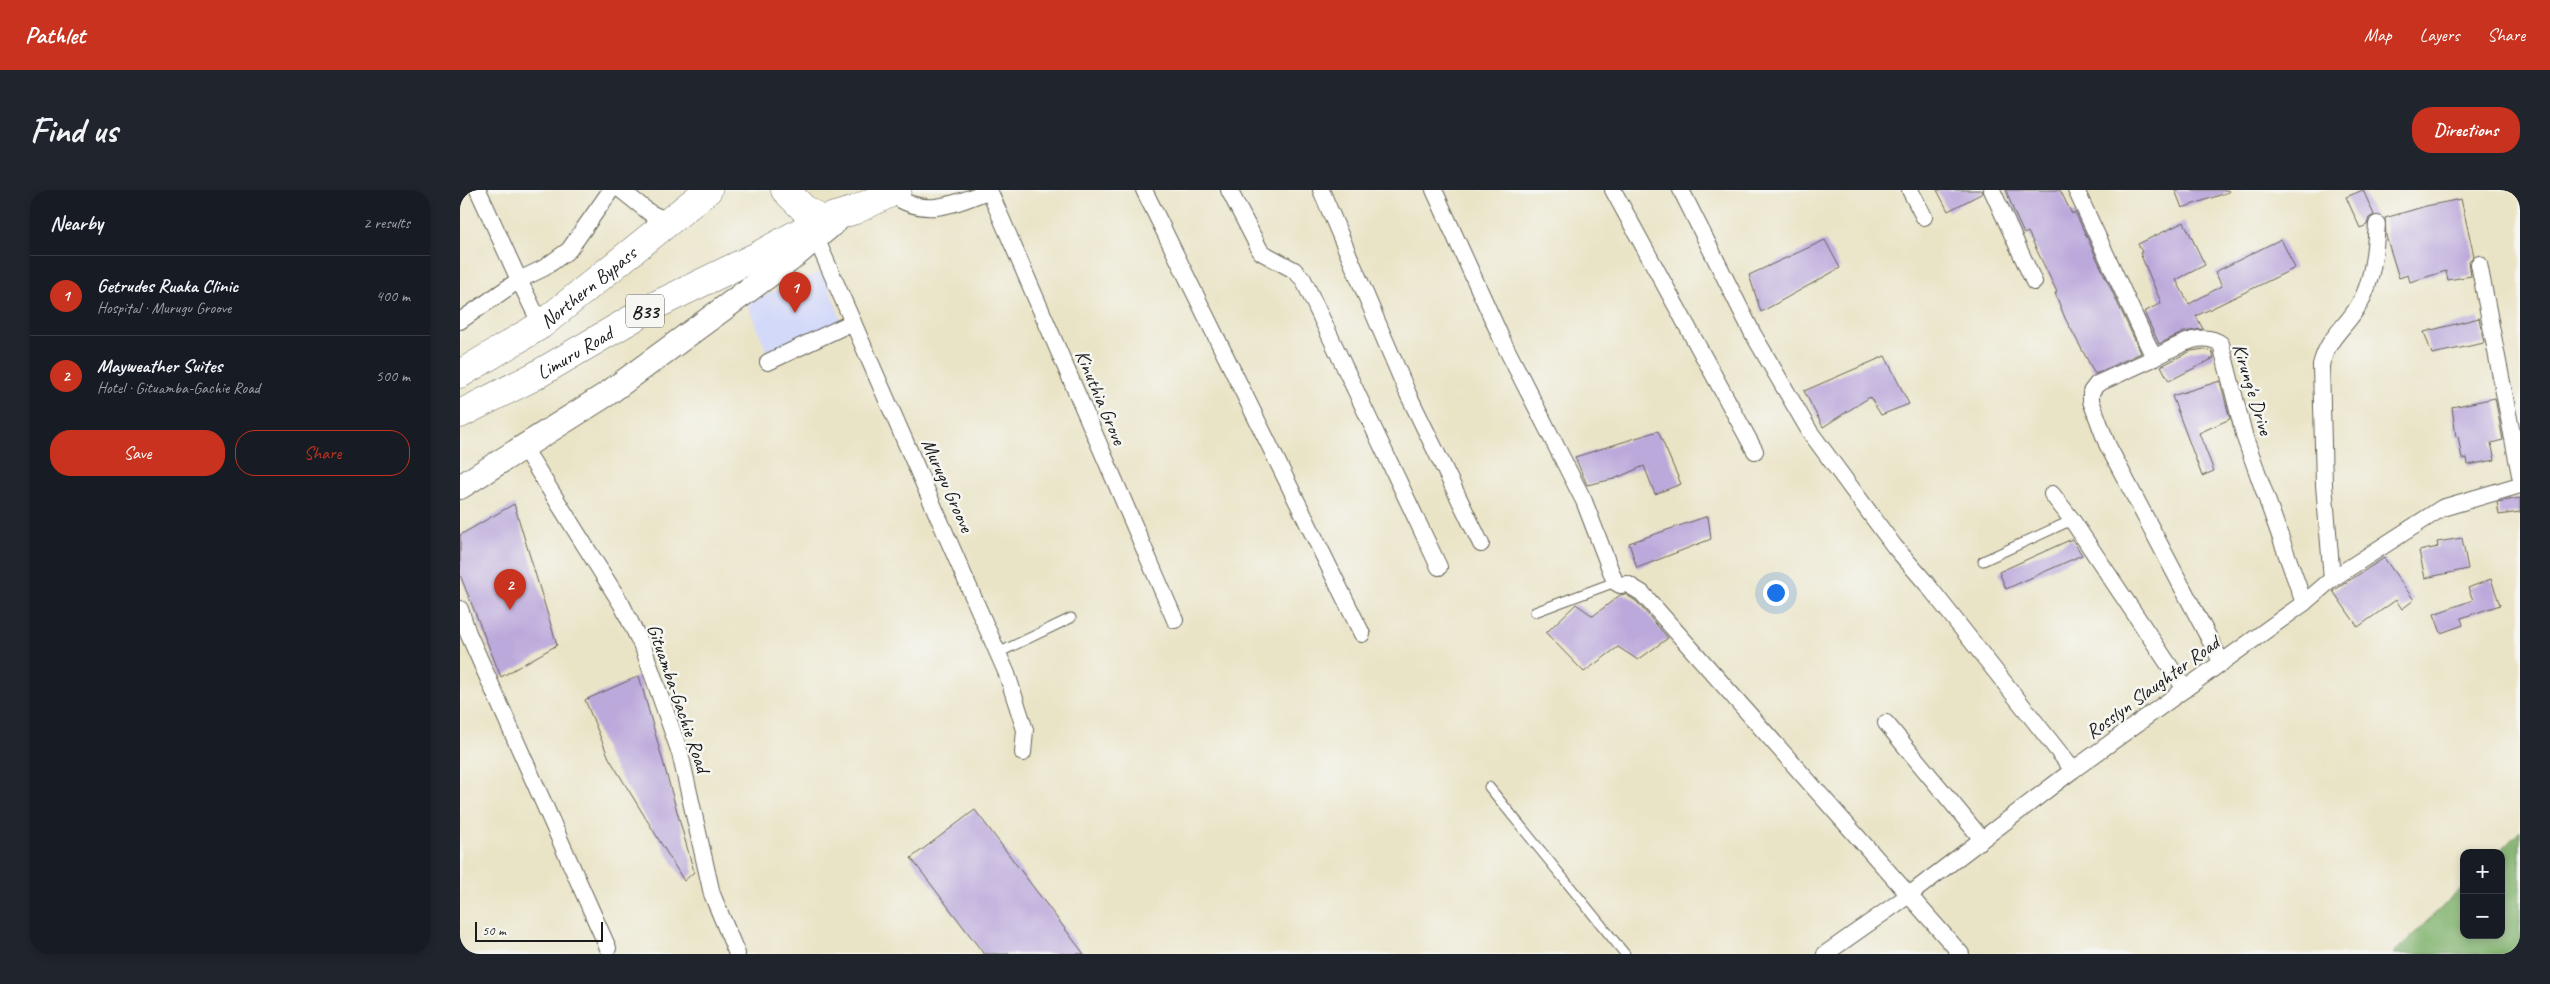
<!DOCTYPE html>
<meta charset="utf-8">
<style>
:root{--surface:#171b24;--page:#20242c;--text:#f1f3f6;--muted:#9ea1a6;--line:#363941;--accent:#c8321e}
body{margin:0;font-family:Caveat,sans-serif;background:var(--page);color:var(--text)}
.controls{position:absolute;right:15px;bottom:15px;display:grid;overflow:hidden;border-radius:10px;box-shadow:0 2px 8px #0003}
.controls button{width:45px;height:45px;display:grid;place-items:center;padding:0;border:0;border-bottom:1px solid var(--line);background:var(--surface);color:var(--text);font:25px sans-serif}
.scale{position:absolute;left:15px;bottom:12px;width:128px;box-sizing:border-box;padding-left:5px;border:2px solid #1c1c1c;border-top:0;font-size:14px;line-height:18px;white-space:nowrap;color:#1c1c1c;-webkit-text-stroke:4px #f6f6f2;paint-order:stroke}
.you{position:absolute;left:1315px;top:402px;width:18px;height:18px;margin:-12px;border:4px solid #fff;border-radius:50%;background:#1a73e8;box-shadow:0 0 0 8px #1a73e833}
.badge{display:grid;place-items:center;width:32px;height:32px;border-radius:50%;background:var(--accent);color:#fff;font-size:16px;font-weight:700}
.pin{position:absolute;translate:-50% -41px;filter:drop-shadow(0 1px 2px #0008)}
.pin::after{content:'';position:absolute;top:26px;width:18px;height:15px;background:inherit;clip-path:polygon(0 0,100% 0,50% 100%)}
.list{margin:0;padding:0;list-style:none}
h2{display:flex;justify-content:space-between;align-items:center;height:65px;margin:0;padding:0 20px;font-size:21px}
h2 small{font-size:16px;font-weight:400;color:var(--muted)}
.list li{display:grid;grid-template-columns:32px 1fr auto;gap:15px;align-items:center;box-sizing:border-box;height:80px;padding:0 20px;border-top:1px solid var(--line)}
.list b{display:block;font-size:19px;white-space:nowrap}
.list p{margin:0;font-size:16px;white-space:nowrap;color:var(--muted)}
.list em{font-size:16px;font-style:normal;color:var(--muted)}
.actions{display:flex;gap:10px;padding:15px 20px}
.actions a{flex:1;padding:11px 0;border:1px solid var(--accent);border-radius:20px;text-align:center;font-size:18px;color:var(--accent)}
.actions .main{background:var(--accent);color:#fff}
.map{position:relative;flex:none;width:2060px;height:764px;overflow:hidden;border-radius:20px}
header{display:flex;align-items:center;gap:30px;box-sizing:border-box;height:70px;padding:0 25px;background:var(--accent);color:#fff}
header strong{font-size:24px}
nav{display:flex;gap:28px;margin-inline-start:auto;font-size:18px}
.intro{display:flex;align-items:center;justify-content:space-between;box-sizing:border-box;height:120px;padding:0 30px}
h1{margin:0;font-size:35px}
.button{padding:12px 22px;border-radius:20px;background:var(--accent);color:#fff;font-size:18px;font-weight:700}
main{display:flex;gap:30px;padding:0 30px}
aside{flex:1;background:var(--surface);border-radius:20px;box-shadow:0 2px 8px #0003}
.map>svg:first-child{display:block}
.built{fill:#d3d9f9}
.forest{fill:#7eb06b;stroke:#4d6644}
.building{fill:#bca9db}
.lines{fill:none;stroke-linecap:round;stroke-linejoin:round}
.lane-casing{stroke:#646258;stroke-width:11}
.street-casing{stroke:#646258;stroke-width:18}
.secondary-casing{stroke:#646258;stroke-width:26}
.highway-casing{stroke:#646258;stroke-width:29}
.lane{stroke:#fff;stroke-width:9}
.street{stroke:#fff;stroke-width:16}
.secondary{stroke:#fff;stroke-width:24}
.highway{stroke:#fff;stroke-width:28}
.labels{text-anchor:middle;stroke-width:5;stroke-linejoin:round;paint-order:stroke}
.shield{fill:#f6f6f2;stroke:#5d5d5c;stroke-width:1}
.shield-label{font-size:19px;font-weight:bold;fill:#1c1c1c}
.street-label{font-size:20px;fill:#1c1c1c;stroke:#f6f6f2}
</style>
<header>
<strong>Pathlet</strong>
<nav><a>Map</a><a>Layers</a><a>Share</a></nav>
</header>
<div class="intro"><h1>Find us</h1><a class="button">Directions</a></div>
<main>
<aside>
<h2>Nearby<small>2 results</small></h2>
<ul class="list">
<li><span class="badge">1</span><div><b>Getrudes Ruaka Clinic</b><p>Hospital · Murugu Groove</p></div><em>400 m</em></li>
<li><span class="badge">2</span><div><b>Mayweather Suites</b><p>Hotel · Gituamba-Gachie Road</p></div><em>500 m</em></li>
</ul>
<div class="actions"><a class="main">Save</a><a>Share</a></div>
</aside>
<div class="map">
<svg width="2060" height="764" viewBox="0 0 2060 764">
<rect width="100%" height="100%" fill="#f6f6f2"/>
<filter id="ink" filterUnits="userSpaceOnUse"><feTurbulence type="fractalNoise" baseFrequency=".02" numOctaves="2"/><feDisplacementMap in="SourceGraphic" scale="10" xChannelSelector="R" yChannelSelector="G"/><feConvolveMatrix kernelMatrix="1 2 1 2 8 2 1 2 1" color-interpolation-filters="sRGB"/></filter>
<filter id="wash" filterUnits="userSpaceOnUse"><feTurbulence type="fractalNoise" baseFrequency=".0096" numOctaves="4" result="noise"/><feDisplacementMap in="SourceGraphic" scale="20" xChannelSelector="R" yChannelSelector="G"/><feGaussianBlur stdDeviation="1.12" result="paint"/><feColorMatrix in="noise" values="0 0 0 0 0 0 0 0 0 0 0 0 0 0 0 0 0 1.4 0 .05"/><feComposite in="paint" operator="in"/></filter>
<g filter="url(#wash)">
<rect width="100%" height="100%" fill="#eae4c7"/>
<!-- built -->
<path class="built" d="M363 81 382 133 309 167 287 113Z"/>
<!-- forest -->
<path class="forest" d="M2060 641V764H1933L2004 696V745H2041V663H2038Z"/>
<g id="blocks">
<!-- building -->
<g class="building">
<path d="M1477 0H1522L1523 3 1488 21Z"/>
<path d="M1546 0H1600L1612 24 1615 22 1681 163 1635 184 1605 128 1595 103 1597 102 1568 42 1564 44 1554 22Z"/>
<path d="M1715 0H1768L1769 2 1722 18Z"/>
<path d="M1903 0 1914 25 1909 28 1907 35 1900 38 1886 7Z"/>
<path d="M2001 9 2014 66 2009 71 2011 86 1988 90 1986 81 1950 92 1948 85 1939 88 1926 46 1925 28 1966 16Z"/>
<path d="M1724 32 1745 75 1716 90 1729 114 1762 96 1755 82 1821 49 1835 78 1736 126 1743 139 1724 142 1699 154 1684 122 1701 113 1700 110 1680 63 1682 62 1678 54Z"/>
<path d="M1365 50 1380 78 1301 122 1289 85Z"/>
<path d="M2019 128 2024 153 1972 164 1964 142Z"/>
<path d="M1744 159 1752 161 1754 168 1709 191 1701 176 1731 161Z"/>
<path d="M1425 166 1449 214 1421 225 1410 207 1363 237 1344 201Z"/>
<path d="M1760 191 1770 229 1739 243 1754 281 1742 286 1712 206Z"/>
<path d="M2035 208 2043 250 2031 253 2035 270 2008 275 2007 268 2002 269 1998 246 1996 247 1992 217Z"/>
<path d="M1198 241 1221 294 1195 304 1184 276 1154 289 1127 295 1115 267Z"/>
<path d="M2060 308V322L2039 325 2037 312Z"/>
<path d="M54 314 97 455 41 487 0 385V345Z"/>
<path d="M1248 326 1251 349 1177 378 1169 353Z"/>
<path d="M2002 348 2008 379 1965 388 1959 361 1978 357 1977 352Z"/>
<path d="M1612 349 1622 365 1546 399 1539 382Z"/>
<path d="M1924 368 1954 410 1942 419 1936 410 1898 437 1873 401Z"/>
<path d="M2031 389 2040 415 2001 428 2003 435 1981 443 1974 424 2013 410 2008 398Z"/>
<path d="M1165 404 1176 411 1208 448 1178 470 1158 457 1124 482 1086 443 1116 414 1133 426 1160 405Z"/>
<path d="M179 486 234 682 224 691 149 568 125 510Z"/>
<path d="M515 620 624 764H524L451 668Z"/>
</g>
</g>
</g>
<g filter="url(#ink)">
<use href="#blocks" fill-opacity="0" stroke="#646258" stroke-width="1"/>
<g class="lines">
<defs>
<g id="lane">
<path d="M1523 371 1612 330"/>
<path d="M1075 422 1155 392"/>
<path d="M538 463 611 428"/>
<path d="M1029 597 1165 764"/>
</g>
<g id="street">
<path d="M18 0 59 90 84 78 109 60 151 0"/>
<path d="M161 0 190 23 210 32"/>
<path d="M529 0 715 430"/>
<path d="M684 0 902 444"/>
<path d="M769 0 801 62 834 80 843 89 979 377"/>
<path d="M861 0 948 204 1021 354"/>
<path d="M974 0 1043 152 1124 311 1155 392 1160 395 1167 394 1182 403 1501 764"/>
<path d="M1153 0 1295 261"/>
<path d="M1221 0 1293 144 1350 242 1434 356 1466 393 1613 580"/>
<path d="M1450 0 1464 27"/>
<path d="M1532 0 1574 92"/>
<path d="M1616 0 1694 168C1714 158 1741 139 1761 154L1785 248 1844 413"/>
<path d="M430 3C464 29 494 14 530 0"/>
<path d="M356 48 547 484 565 540 563 563"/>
<path d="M2019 74 2060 285"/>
<path d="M0 131 59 90 81 135"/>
<path d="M1694 168 1637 194 1631 202V211L1647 254 1762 473"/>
<path d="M308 172 393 132"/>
<path d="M64 258 162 415 184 460 220 563 252 704 277 764"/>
<path d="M1592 304 1612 330 1725 499"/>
<path d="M1872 389 1864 295 1861 175C1868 146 1887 137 1900 113 1913 90 1915 60 1917 34"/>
<path d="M0 419 8 443 148 758"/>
<path d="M1426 533 1521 648"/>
<path d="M1365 764 1449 705 1613 580 1844 413 1872 389 1982 318 2060 295"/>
</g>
<path id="secondary" d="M0 297 147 204 331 69 376 31"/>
<g id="highway">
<path d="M325 0 344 19 362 30"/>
<path id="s1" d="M0 184 81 135 248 0"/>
<path id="s2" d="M0 224 73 187 194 116 297 66 362 30 395 20 437 0"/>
</g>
</defs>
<!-- lane casing -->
<use href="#lane" class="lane-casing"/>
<!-- street casing -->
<use href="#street" class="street-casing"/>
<!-- secondary casing -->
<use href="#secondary" class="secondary-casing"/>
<!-- highway casing -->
<use href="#highway" class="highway-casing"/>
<!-- lane -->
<use href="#lane" class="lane"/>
<!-- street -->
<use href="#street" class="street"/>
<!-- secondary -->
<use href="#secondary" class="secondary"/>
<!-- highway -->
<use href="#highway" class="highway"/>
</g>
</g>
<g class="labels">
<!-- shield labels -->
<rect class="shield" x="166" y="104.5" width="38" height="33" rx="4"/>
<g class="shield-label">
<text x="185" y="128">B33</text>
</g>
<!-- street labels -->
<g class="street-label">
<text dy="7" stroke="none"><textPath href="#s1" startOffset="155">Northern Bypass</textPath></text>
<text dy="7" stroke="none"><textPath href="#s2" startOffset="130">Limuru Road</textPath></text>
<text transform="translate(1793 199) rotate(73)" y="7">Kirung'e Drive</text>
<text transform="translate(641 207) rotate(67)" y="7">Kinuthia Grove</text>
<text transform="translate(488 295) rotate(66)" y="7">Murugu Groove</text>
<text transform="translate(1692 497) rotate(-36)" y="7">Rosslyn Slaughter Road</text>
<text transform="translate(219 508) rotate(71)" y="7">Gituamba-Gachie Road</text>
</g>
</g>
</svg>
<div class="controls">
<button>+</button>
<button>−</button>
</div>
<div class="scale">50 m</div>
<div class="you"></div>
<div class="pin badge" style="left:335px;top:123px">1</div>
<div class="pin badge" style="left:50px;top:420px">2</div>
</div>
</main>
